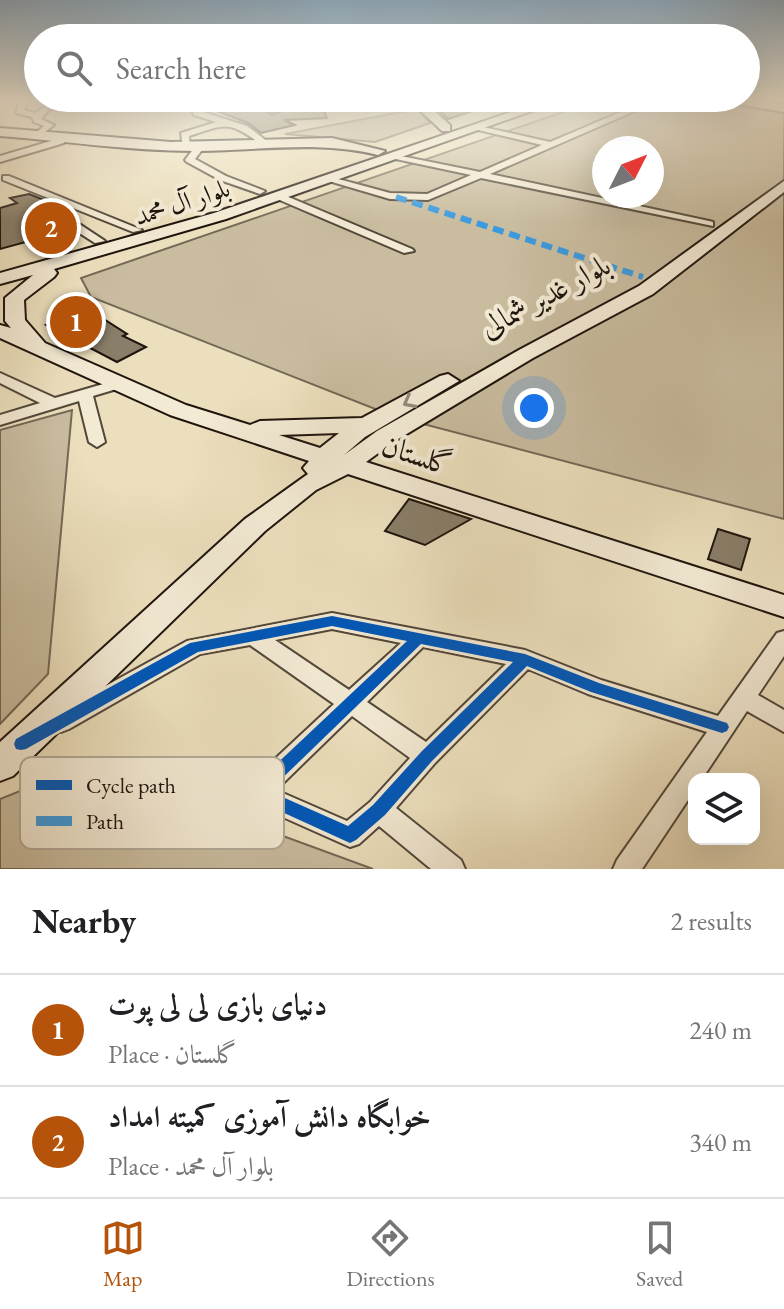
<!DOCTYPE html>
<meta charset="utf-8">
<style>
:root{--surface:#fff;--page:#f6f6f6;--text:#202124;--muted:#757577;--line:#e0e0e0;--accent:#b45309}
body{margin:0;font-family:"EB Garamond",Amiri,serif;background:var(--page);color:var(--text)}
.controls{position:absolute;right:24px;bottom:24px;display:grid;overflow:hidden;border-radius:16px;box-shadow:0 8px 32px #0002}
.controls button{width:72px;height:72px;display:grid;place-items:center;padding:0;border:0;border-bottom:2px solid var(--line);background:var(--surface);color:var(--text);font:40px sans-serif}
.compass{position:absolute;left:592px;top:136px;width:72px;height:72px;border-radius:50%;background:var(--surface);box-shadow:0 8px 32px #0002;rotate:48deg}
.you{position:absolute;left:534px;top:408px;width:28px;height:28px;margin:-20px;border:6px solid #fff;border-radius:50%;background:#1a73e8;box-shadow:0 0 0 12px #1a73e833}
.badge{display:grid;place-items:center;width:52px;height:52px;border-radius:50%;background:var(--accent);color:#fff;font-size:26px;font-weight:700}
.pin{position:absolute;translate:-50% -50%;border:4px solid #fff;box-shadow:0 2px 8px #0006}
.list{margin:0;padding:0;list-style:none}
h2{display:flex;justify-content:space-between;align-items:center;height:104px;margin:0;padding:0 32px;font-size:34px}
h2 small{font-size:26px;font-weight:400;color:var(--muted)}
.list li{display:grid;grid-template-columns:52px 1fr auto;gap:24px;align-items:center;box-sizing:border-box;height:112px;padding:0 32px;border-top:2px solid var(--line)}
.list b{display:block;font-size:30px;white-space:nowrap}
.list p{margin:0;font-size:26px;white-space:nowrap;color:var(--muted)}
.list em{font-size:26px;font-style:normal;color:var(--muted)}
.icon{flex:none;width:44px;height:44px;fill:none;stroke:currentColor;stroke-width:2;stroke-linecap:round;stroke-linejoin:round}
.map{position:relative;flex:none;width:784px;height:869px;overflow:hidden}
.search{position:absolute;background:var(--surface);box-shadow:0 8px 32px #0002;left:24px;right:24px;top:24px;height:88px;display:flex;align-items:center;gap:20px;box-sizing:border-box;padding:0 28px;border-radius:44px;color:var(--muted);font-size:30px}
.sheet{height:328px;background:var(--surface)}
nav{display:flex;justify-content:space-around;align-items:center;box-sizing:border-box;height:112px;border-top:2px solid var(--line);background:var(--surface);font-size:22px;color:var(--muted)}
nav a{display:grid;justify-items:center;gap:4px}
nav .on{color:var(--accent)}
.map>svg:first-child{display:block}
.green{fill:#c9bc9f;stroke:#746856;stroke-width:2;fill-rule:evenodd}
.building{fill:#897e69;stroke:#1e140d;stroke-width:2}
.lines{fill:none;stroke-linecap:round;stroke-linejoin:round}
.street-casing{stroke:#524739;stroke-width:4}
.secondary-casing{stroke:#1e140d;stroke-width:4}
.street{fill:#f3ead4;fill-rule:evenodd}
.secondary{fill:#f3ead4;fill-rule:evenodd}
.quiet{stroke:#3c9ade;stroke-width:6;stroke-dasharray:11 6;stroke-linecap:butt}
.cycleway-casing{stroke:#f3ead4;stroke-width:5}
.cycleway{fill:#0057b8;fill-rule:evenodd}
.oneway{stroke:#938a7a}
.labels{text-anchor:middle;stroke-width:8;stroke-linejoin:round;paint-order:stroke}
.far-street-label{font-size:26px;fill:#1e140d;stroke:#f3ead4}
.street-label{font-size:30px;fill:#1e140d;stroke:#f3ead4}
.key{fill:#f3ead4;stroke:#b3aa98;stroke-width:2}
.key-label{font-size:22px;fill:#1e140d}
</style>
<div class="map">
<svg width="784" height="869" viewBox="0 0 784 869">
<rect width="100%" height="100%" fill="#ecdfbd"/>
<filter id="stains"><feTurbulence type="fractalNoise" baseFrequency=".0025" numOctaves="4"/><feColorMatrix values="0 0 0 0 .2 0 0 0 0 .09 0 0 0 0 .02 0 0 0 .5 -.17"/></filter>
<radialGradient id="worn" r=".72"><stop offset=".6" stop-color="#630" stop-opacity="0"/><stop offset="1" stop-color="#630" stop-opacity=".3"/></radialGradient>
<!-- green -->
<g class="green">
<path d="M598 100H687L784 113V519L393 416 91 297 81 278ZM604 148H652V196H604Z"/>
<path d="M417 109 430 123 375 142 285 134Z"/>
<path d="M72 410 48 674 0 724V430Z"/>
<path d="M87 764 373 869H0V799Z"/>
</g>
<!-- building -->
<g class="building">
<path d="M231 100H284L263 109 272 115 307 100H319L327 118 284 120 295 125 261 133 248 123 209 108Z"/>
<path d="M484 100 485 107 448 119 434 106 442 110Z"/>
<path d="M29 194 54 204H42V213L70 230 0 249V208L17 203 10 198Z"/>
<path d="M88 309 127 334 123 336 146 347 117 362 46 325Z"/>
<path d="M409 499 471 519 425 545 385 531Z"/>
<path d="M718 529 750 539 741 570 708 559Z"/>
</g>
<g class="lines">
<defs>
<g id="street">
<path d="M20 100H28L24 110 35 113 48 105 113 101 117 103 50 109 41 119 54 125 37 138 33 135 44 126 34 122 32 117 16 113Z"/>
<path d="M196 100H206L197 106 200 111 247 126 268 142 261 144C228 120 226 124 189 136L190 146 183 148 181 133 216 122 194 115 189 105Z"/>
<path d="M292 100H304L273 112 266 110Z"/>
<path d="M453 100H467L441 107 437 105Z"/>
<path d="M649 100H660L490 174 709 221 713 222V226L481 178 428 200 390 199 322 179 327 176 390 193 427 194 471 175 391 158V154L480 172 542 145 474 129V125L550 142Z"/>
<path d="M61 138 64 139V143L0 162V156Z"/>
<path d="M194 148 202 150 195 159 226 176 265 191 260 194 220 180 187 162 185 160Z"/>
<path d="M3 176H9L142 230 133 232 3 180Z"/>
<path d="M279 193 412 249 414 251 404 253 275 198V194Z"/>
<path d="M44 206H52L105 241 95 243 44 210Z"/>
<path d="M0 373 55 398 110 382H120L122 385 120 388 93 396 105 442 97 447 89 442 79 401 0 425V415L40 403 0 383Z"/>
<path d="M332 613 525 650 601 680 718 716 777 633 784 631V656L758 695 784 710V732L747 711 702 779H694V791L642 869H613L617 860 707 732 588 694 528 669 435 763 396 808 461 860 465 869H431L379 826 359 844 350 847 247 801 244 793 247 785 334 704 250 645 200 654 69 729 61 732 53 729 49 722 53 715 187 641ZM332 629 401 643 349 690 275 640ZM423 647 506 664 426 742 367 702ZM352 716 410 758 370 802 347 821 276 790Z"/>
</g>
<g id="secondary">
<path d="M409 100H422L450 125V131H442Z"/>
<path d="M546 100H563L226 219 54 269 57 273 54 277 24 300 25 320 45 343 186 405 250 425 260 421 362 418 440 376 448 374 459 381 365 437 344 455 377 431 519 350 639 286 784 181V192L653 294 533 358 395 441 366 462 784 595V617L348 474 316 490 265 531 13 776 0 781V742L245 519 308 474 303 468 309 461 170 415 0 338V325L11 328 5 321V298L33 275 0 284V273L214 213ZM339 433 320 448 279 435Z"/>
<path d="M728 100 784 104V112L734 103Z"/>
<path d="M0 128 171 142 332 138 385 151 378 155C316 140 258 151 195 151 130 151 65 141 0 136Z"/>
</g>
</defs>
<!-- street casing -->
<use href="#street" class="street-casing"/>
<!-- secondary casing -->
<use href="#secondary" class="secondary-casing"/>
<!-- street -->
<use href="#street" class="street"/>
<!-- secondary -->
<use href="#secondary" class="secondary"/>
<!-- quiet -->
<path class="quiet" d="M396 197 643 277"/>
<defs>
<path id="cycleway" d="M332 616 525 654 599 683 727 723 729 727 727 731 722 733 591 692 527 666 432 761 385 815 356 840 350 843 251 798 248 793 251 788 407 641 332 626 198 652 26 749 21 750 16 749 14 744 16 739 190 643ZM421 644 513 662 422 751 373 805 348 826 269 791Z"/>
</defs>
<!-- cycleway casing -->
<use href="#cycleway" class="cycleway-casing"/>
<!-- cycleway -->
<use href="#cycleway" class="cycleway"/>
</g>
<!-- one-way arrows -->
<defs><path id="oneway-chevron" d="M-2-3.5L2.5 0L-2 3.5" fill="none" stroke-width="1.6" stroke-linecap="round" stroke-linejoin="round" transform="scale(2)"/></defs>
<use class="oneway" href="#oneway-chevron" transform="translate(409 402) rotate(152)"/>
<!-- sky -->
<linearGradient id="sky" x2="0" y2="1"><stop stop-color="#8daabf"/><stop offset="0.45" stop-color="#f6f1e1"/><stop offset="1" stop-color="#f6f1e1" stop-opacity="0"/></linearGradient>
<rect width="784" height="222" fill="url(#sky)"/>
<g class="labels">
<!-- far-street labels -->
<g class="far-street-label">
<text transform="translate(182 202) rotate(-18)" y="9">بلوار آل محمد</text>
</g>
<!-- street labels -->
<g class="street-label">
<text transform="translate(545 296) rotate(-28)" y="10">بلوار غدیر شمالی</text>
<text transform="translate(417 455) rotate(18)" y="10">گلستان</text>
</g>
</g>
<!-- legend -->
<rect x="20" y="757" width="264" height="92" rx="12" class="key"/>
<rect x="36" y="780" width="36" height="10" fill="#0057b8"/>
<rect x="36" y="816" width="36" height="10" fill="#3c9ade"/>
<g class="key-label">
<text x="86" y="793">Cycle path</text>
<text x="86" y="829">Path</text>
</g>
<rect width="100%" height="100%" filter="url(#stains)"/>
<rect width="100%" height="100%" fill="url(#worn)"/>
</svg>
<div class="controls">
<button><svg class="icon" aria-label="layers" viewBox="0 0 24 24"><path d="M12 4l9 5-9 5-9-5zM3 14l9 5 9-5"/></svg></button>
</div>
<svg class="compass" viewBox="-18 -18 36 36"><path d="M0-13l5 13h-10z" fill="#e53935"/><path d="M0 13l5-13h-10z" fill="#757577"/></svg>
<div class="you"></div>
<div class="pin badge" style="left:76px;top:322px">1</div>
<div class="pin badge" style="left:51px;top:228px">2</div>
<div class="search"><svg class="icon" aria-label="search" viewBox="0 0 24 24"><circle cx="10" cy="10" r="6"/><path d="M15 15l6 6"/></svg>Search here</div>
</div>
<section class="sheet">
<h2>Nearby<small>2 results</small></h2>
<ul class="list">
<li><span class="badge">1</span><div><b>دنیای بازی لی لی پوت</b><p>Place · گلستان</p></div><em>240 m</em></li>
<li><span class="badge">2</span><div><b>خوابگاه دانش آموزی کمیته امداد</b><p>Place · بلوار آل محمد</p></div><em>340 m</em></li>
</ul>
</section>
<nav>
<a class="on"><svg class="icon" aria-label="map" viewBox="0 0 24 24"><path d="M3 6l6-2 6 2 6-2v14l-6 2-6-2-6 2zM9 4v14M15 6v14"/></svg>Map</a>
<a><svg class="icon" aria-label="directions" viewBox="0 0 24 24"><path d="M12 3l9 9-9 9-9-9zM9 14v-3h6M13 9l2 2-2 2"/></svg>Directions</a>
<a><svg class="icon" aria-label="saved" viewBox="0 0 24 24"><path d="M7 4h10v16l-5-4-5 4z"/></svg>Saved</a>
</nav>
